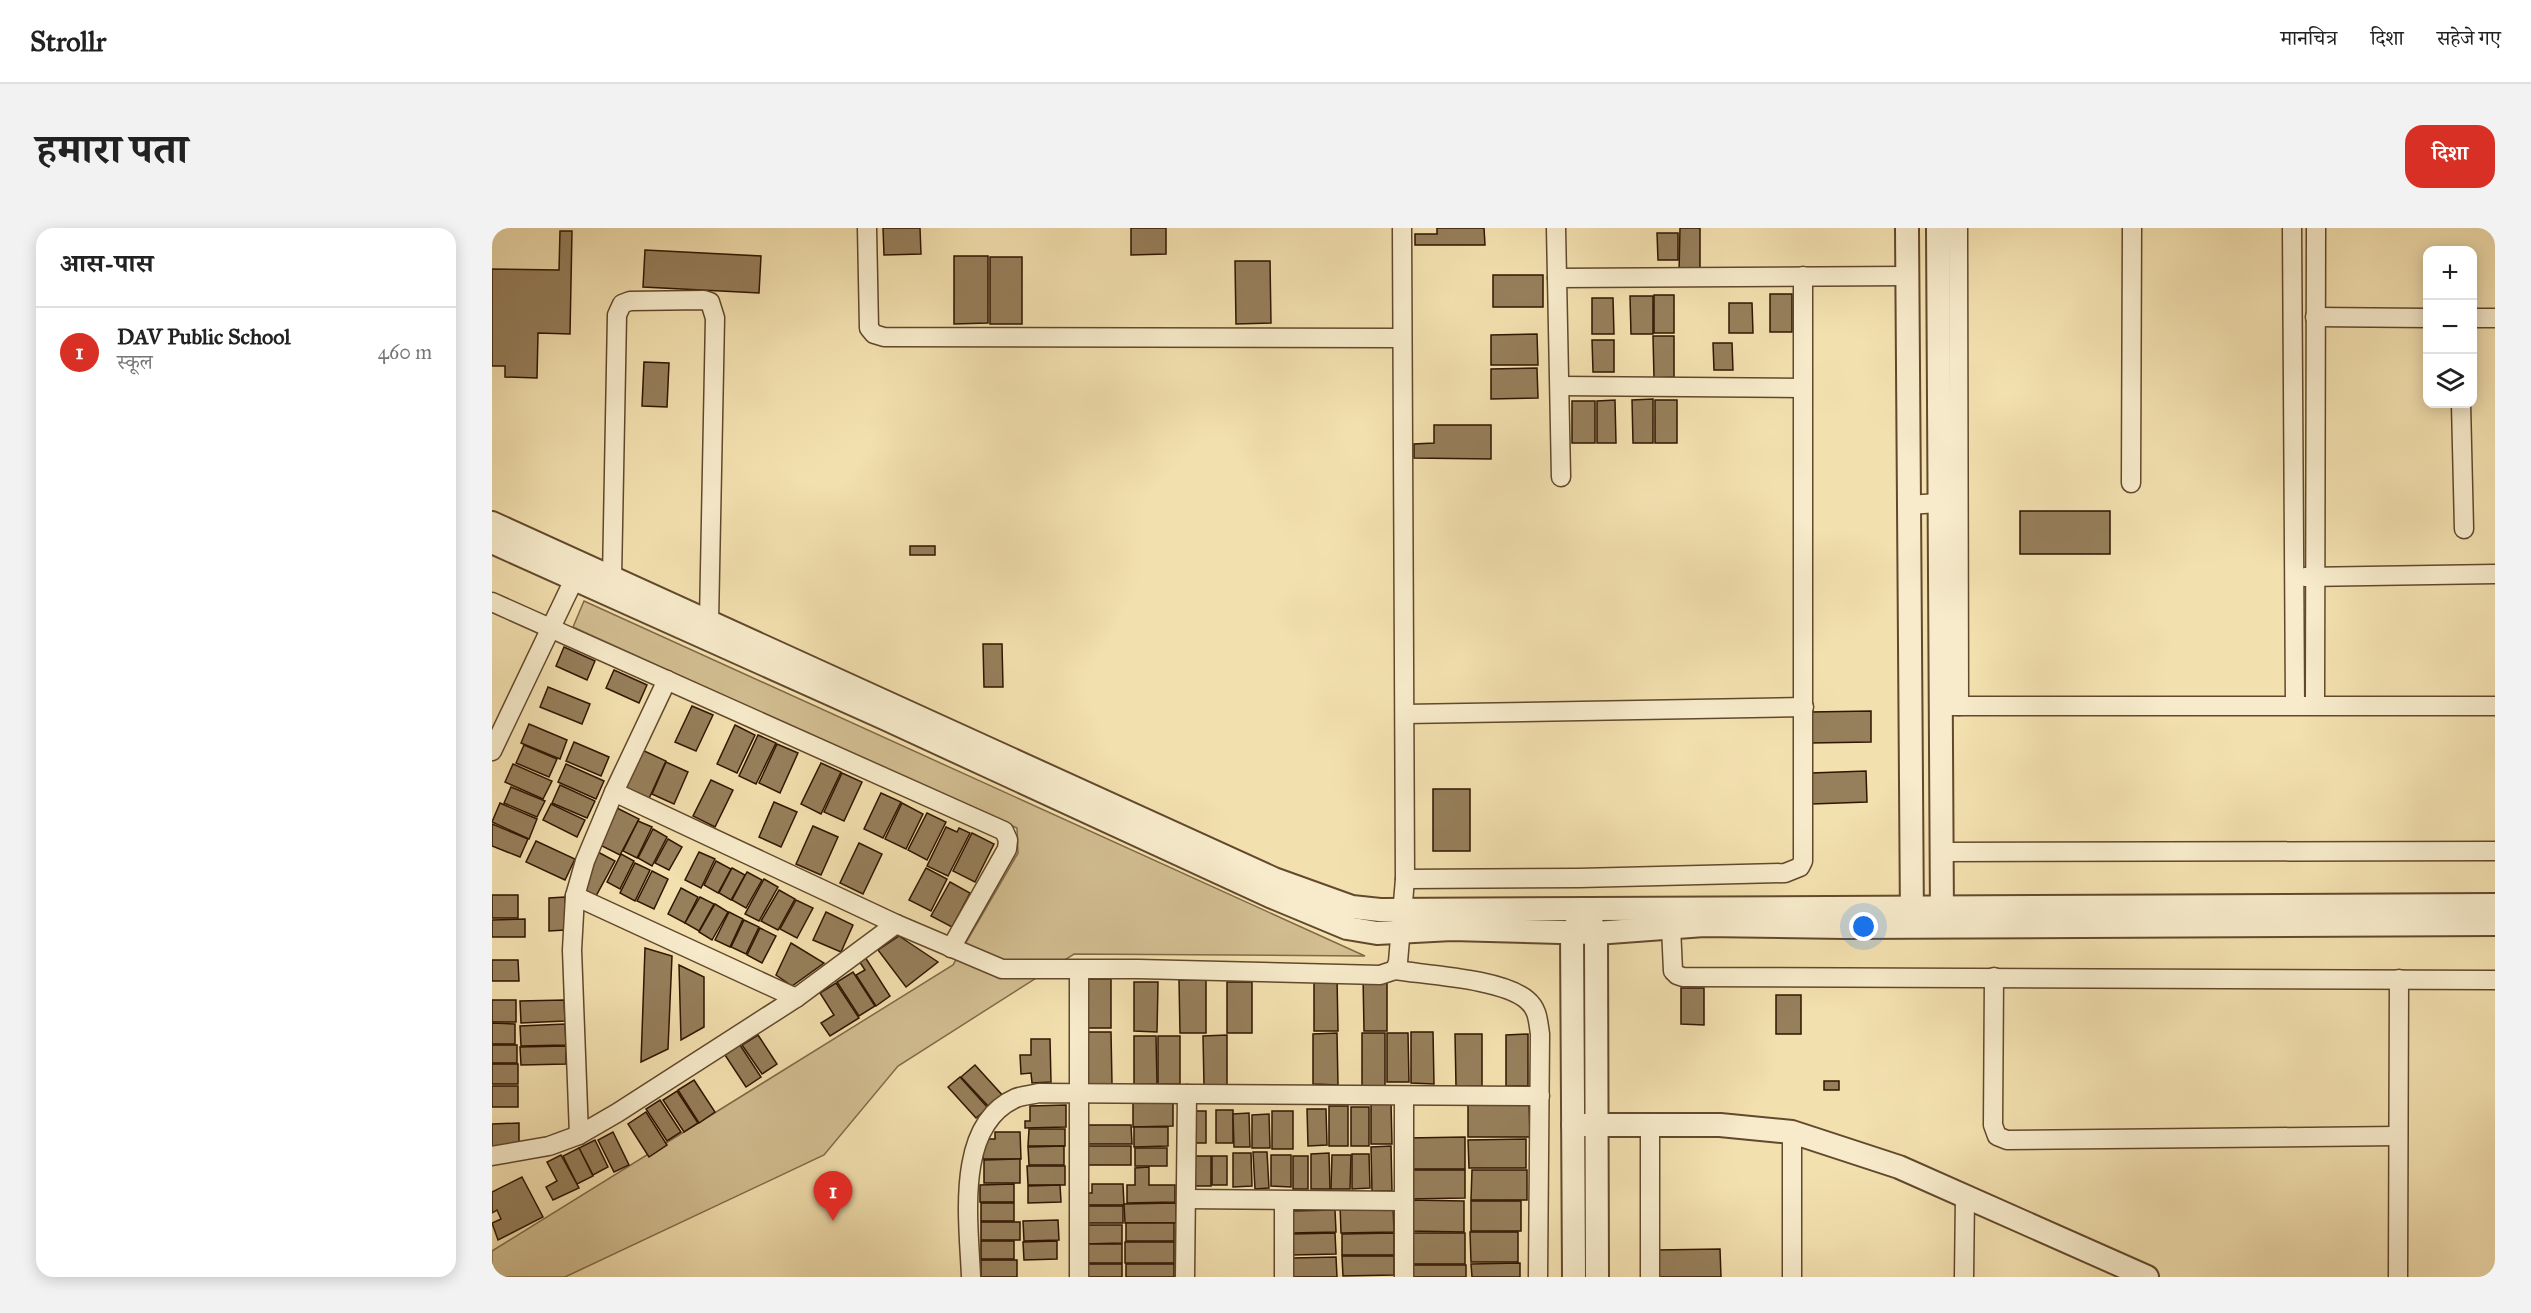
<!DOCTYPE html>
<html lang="hi">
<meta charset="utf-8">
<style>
:root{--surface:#fff;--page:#f2f2f2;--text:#222;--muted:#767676;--line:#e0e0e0;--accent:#d93025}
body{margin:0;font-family:"IM FELL Great Primer","Noto Serif Devanagari",serif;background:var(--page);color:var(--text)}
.controls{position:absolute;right:18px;top:18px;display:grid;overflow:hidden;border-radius:12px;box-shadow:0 3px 15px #0003}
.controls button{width:54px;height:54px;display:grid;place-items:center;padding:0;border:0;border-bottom:2px solid var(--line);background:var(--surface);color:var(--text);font:30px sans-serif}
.you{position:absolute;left:1372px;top:699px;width:21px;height:21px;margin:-15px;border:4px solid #fff;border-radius:50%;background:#1a73e8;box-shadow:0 0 0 9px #1a73e833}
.badge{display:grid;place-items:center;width:39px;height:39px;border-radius:50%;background:var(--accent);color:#fff;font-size:20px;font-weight:700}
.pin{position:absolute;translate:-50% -50px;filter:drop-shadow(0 2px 3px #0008)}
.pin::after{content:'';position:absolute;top:32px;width:21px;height:18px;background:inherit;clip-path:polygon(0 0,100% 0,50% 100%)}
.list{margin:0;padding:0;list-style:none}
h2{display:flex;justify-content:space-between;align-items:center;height:78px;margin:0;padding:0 24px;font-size:26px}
h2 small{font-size:20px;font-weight:400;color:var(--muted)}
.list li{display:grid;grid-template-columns:39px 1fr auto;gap:18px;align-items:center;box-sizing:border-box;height:90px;padding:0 24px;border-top:2px solid var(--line)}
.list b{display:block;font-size:22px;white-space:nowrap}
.list p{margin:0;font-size:20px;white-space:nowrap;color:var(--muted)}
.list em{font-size:20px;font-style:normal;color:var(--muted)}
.icon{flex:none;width:33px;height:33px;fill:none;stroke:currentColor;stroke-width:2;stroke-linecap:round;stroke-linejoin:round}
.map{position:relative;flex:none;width:2003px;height:1049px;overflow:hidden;border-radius:18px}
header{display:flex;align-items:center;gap:36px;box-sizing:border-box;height:84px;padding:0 30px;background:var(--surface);border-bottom:2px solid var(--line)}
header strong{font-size:28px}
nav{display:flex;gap:33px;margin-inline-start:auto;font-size:21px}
.intro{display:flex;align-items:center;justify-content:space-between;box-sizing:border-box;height:144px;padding:0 36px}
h1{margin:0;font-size:42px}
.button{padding:15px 27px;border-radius:18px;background:var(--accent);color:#fff;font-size:21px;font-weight:700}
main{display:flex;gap:36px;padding:0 36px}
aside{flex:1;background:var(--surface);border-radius:18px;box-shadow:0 3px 15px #0003}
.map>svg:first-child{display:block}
.green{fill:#d2be91;stroke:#826a48;stroke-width:1.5}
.building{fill:#967f5b;stroke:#311600;stroke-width:1.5}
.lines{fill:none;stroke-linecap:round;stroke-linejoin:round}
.minor-casing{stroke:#62482c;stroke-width:21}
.tertiary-casing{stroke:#62482c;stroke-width:26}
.minor{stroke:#f7ebcb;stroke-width:18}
.tertiary{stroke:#f7ebcb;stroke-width:22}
</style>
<header>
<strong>Strollr</strong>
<nav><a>मानचित्र</a><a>दिशा</a><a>सहेजे गए</a></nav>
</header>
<div class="intro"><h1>हमारा पता</h1><a class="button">दिशा</a></div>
<main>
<aside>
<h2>आस-पास<small></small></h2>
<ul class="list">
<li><span class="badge">1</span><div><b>DAV Public School</b><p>स्कूल</p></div><em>460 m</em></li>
</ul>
</aside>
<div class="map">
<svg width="2003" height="1049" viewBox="0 0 2003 1049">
<rect width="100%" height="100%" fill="#f3e0af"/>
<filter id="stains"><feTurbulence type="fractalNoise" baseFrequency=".00333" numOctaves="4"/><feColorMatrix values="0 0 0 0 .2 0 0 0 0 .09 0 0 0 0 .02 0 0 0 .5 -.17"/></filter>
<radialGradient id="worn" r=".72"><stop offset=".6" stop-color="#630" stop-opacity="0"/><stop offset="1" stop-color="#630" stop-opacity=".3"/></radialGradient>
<!-- green -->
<path class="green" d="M92 373 873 728 582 726 406 838 332 927 73 1049H0V1023L461 737 526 625 525 600 81 399Z"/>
<!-- building -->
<g class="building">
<path d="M391 0H428L429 26 392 27Z"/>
<path d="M639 0H674V26L639 27Z"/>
<path d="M945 0H992L993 17H923V6H945Z"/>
<path d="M1188 0H1208V46L1187 45Z"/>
<path d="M68 3H80L78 106 46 105 45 150 13 149V138H0V41L67 42Z"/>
<path d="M1165 5H1186V32H1166Z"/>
<path d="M153 22 269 28 267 65 151 59Z"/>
<path d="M462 28H496V95L462 96Z"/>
<rect x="498" y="29" width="32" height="67"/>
<path d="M743 33H778L779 95 744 96Z"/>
<rect x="1001" y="47" width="50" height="32"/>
<rect x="1278" y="66" width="22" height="38"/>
<rect x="1162" y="67" width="20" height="38"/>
<path d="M1138 68H1161V106H1139Z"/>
<path d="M1100 70H1121L1122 106H1100Z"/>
<path d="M1237 75H1260L1261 105H1237Z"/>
<path d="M1045 106 1046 137H999V107Z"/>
<path d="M1161 108H1182V149L1162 150Z"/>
<path d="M1100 112H1122V144H1101Z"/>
<path d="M1221 115H1240L1241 142H1222Z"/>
<path d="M152 134 177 135 175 179 150 178Z"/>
<path d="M1045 140 1046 170 999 171V141Z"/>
<path d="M1161 171V215H1141L1140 172Z"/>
<path d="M1123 172 1124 215H1105V173Z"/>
<rect x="1163" y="172" width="22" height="43"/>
<rect x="1080" y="173" width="23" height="42"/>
<path d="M942 197H999V231L922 230V216L942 215Z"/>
<rect x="1528" y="283" width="90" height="43"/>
<rect x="418" y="318" width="25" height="9"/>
<path d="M491 416H510L511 459H492Z"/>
<path d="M72 419 103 433 95 452 64 438Z"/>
<path d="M122 442 155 457 147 475 114 460Z"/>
<path d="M56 459 98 476 90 496 48 479Z"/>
<path d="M200 478 221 487 204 523 183 514Z"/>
<path d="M1379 483V514L1318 515V484Z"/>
<path d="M37 496 75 512 68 531 29 515Z"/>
<path d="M243 497 263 507 245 545 225 536Z"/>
<path d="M266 507 284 515 264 556 247 548Z"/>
<path d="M82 514 117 529 109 548 74 533Z"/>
<path d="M285 516 306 525 288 565 267 555Z"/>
<path d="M32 517 65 531 57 549 24 535Z"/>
<path d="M148 521 174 533 155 575 129 564Z"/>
<path d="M174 534 196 544 182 576 160 566Z"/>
<path d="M329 535 349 544 329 586 309 576Z"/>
<path d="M21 536 60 553 51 571 13 554Z"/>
<path d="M74 536 112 553 104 571 66 554Z"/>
<path d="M1374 543 1375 574 1320 576 1319 545Z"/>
<path d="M350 545 370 554 352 593 332 584Z"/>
<path d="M219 552 241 562 223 599 201 588Z"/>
<path d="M68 557 103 573 95 590 60 575Z"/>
<path d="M19 559 53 573 45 589 12 575Z"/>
<rect x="941" y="561" width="37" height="62"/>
<path d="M389 565 409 574 391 610 372 601Z"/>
<path d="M282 574 305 584 289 619 267 609Z"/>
<path d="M8 575 45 591 37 611 0 594Z"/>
<path d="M410 575 431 586 414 621 393 611Z"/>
<path d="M59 576 93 592 85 609 51 592Z"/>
<path d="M123 579 147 591 128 627 104 615Z"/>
<path d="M435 585 454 594 435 632 416 622Z"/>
<path d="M146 593 160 599 145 630 131 623Z"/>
<path d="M0 596 36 611 28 629 0 618Z"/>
<path d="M321 598 346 609 329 647 304 636Z"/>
<path d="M454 599 465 604 467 600 478 605 456 648 435 638Z"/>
<path d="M161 601 175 609 160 638 146 630Z"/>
<path d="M480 605 502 616 483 654 461 643Z"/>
<path d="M176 611 190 619 177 642 163 635Z"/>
<path d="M44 613 83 631 73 652 34 634Z"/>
<path d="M367 615 390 626 371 666 348 655Z"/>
<path d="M104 623 123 633 104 668 86 658Z"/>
<path d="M207 624 223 631 209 660 193 652Z"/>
<path d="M129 626 142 633 128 661 115 654Z"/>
<path d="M224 633 239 641 226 665 212 657Z"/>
<path d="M143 635 158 642 143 673 128 665Z"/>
<path d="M240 640 253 647 239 672 227 665Z"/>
<path d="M434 640 455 651 439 683 417 672Z"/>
<path d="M160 643 176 651 162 681 145 673Z"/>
<path d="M255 644 270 652 254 680 240 672Z"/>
<path d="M272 651 286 659 267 693 253 686Z"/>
<path d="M458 654 478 665 460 699 439 688Z"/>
<path d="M189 660 206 669 193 695 176 686Z"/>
<path d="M287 662 303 671 286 702 269 693Z"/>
<rect x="0" y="667" width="26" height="23"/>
<path d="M73 669V681H76L73 702 57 703V670Z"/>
<path d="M208 669 222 676 207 703 193 695Z"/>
<path d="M304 672 321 680 305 710 288 701Z"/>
<path d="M223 676 236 684 220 712 207 704Z"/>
<path d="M237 684 251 691 238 719 223 712Z"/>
<path d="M334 684 361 697 349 724 321 712Z"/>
<path d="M33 691V709H0V692Z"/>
<path d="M252 692 267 699 254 726 239 719Z"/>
<path d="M268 700 284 708 270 735 255 727Z"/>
<path d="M407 708 446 734 414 759 386 722Z"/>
<path d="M299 715 332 735 300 758 284 747Z"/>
<path d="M153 720 180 728 176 821 149 834Z"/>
<path d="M373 729 398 768 384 778 364 747 373 742 367 733Z"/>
<path d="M0 732H26L27 753H0Z"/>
<path d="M187 737 212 749V799L189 812Z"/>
<path d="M361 744 383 778 367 788 345 754Z"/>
<path d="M822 748H845L846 803H822Z"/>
<path d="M871 748H895V803H872Z"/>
<rect x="595" y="751" width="24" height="49"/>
<path d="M687 752H714V805H688Z"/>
<path d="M642 754H666L665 804 642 803Z"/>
<rect x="735" y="754" width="25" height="51"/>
<path d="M344 755 367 790 338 808 329 795 342 787 328 765Z"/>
<path d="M1189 760H1212V797L1189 796Z"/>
<rect x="1284" y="767" width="25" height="39"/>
<rect x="0" y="772" width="24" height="22"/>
<path d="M72 772 73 793 29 795 28 773Z"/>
<path d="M0 795 23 796V816H0Z"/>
<path d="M73 796 74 817 29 818 28 798Z"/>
<path d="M590 804H619L620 856 590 857Z"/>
<path d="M919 804H941L942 856 919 855Z"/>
<path d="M845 805 846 857 821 856V806Z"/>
<rect x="870" y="805" width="23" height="55"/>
<path d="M895 805H916L917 854H895Z"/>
<path d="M963 806H990V858H964Z"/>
<path d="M1036 806V858H1014V807Z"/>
<path d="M266 807 285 836 270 846 250 817Z"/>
<path d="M735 807V857H712L711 808Z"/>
<path d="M642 808H664L665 856H642Z"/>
<rect x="666" y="808" width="22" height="48"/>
<path d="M539 811H558L559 854 540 855 539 845 529 846 528 827H539Z"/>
<rect x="0" y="817" width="25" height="18"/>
<path d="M248 817 269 849 254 859 233 827Z"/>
<path d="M74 818V836L29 837 28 819Z"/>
<rect x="0" y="836" width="26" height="20"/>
<path d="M483 837 512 869 498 880 469 849Z"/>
<path d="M468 849 496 880 484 890 456 859Z"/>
<path d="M202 852 223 884 207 895 186 862Z"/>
<rect x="1332" y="853" width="15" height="9"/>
<rect x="0" y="858" width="26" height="21"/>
<path d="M185 863 206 895 192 904 171 872Z"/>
<path d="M168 872 189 904 175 913 154 881Z"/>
<path d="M976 873H1037L1038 909H976Z"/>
<path d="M641 875H681V898L641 899Z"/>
<path d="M879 875H899L900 916H879Z"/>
<path d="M574 877V899L533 900V893H538V878Z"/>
<rect x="837" y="878" width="19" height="40"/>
<rect x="859" y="879" width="18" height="39"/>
<path d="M815 881H834L835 917 816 918Z"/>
<rect x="724" y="882" width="17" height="33"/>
<path d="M700 883H714V915H701Z"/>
<rect x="780" y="883" width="21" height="38"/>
<path d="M154 884 175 917 157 929 136 896Z"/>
<path d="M757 885 758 919H742L741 886Z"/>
<path d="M777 886 778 920H760V887Z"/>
<path d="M27 895V922L0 923V896Z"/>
<path d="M596 897H639L640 916H596Z"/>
<path d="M642 899H676V918L642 919Z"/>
<path d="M537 901H573V918H536Z"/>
<path d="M121 904 137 937 122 944 106 912Z"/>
<path d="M503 904H528L529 931H491V911H503Z"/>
<path d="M973 909V941H916V910Z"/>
<path d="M1034 911V940H977L976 912Z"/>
<path d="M103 912 116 939 101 947 87 920Z"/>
<path d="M572 918V937H537L536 919Z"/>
<rect x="595" y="918" width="44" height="19"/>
<path d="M899 918 900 963H880L879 919Z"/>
<path d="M87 920 101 948 85 956 71 928Z"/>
<rect x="643" y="920" width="32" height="18"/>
<path d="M761 924H775L777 960 763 961Z"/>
<path d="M741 925H759L760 958 741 959Z"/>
<path d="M837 925 838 961H819V926Z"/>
<path d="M860 926H877L878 960 860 961Z"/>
<path d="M69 927 87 960 61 972 54 959 65 953 55 934Z"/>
<path d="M779 927H799V959L779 958Z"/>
<path d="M840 927H859L858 961H839Z"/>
<rect x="703" y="928" width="16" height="30"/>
<rect x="720" y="928" width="15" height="29"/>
<rect x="801" y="928" width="15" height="33"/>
<path d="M528 931V955H492V932Z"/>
<path d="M535 938H573V957H536Z"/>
<path d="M657 939V957H683V974L635 975V957H643V940Z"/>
<path d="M915 942H973V970L915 971Z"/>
<path d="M980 942H1035V972H979Z"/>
<path d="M30 949 51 989 6 1012 0 995 9 991 5 982 0 985V964Z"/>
<path d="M522 956V974H488V957Z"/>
<path d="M600 956H631L632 977H592V965H600Z"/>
<path d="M568 957 569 974 536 975V958Z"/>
<path d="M915 972 972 973V1004L915 1003Z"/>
<rect x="979" y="973" width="50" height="30"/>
<rect x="489" y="975" width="33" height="18"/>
<path d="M684 975V995H633L632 976Z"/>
<path d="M901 976 902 1004 849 1005 848 977Z"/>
<rect x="595" y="978" width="36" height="17"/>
<path d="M843 982 844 1004 798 1005 797 983Z"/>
<path d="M566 992 567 1012 532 1013 531 993Z"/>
<rect x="489" y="994" width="39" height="18"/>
<rect x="634" y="995" width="48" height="18"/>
<path d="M592 997H630V1015L592 1016Z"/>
<path d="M978 1004H1026V1034H979Z"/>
<path d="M843 1005 844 1026 800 1027V1006Z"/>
<path d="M902 1005V1027H850V1006Z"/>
<rect x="913" y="1005" width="60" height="31"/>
<rect x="489" y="1013" width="33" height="18"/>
<path d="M565 1013V1031L532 1032 531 1014Z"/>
<rect x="633" y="1014" width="49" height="21"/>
<rect x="594" y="1016" width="36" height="19"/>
<path d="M1228 1021 1229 1049H1166L1165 1022Z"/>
<path d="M850 1028H902V1047L851 1048Z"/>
<path d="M844 1029 845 1049H801V1030Z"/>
<rect x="489" y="1032" width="36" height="17"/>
<path d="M1028 1035V1049H980L979 1036Z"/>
<rect x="593" y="1036" width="37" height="13"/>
<rect x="634" y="1036" width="48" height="13"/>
<rect x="915" y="1037" width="59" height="12"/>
</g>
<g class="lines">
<defs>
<g id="minor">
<path d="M375 0 377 100 382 106 392 109 910 110"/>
<path d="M1064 0 1069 249"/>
<path d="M1466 0 1467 478"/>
<path d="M1800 0 1803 477"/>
<path d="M1065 50 1416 48"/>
<path d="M1823 89 1936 90"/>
<path d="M1980 90H2003"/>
<path d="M1068 158 1310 160"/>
<path d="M1969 176 1972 301"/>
<path d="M1639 255 1640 0"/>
<path d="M1417 277 1460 274"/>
<path d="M1813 349 2003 346"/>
<path d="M120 350 125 87 130 76 138 73 212 72 218 74 223 90 217 393"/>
<path d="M0 374 512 603 516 612 515 621 459 720"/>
<path d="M1823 477 1824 0"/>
<path d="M1449 478H2003"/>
<path d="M913 486 1312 479"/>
<path d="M0 523 87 341"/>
<path d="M122 564 404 696 510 741H646L888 747 903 742 906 734 913 651 910 0"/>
<path d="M1450 624 2003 623"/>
<path d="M913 651 1087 650 1293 645 1308 639 1311 633V48"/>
<path d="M83 668 304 770"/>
<path d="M1179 699 1181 743 1185 747 1191 749 2003 752"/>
<path d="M587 742V1049"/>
<path d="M903 742C936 747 1011 751 1035 772 1046 781 1046 793 1048 806L1046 1049"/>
<path d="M1502 749 1501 897 1505 908 1515 912 1906 908"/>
<path d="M1158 897V1049"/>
<path d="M87 907 80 722 83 668 93 633 122 564 175 452"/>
<path d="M0 928 57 918 87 907 125 885 304 770 404 696"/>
<path d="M694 971 912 973"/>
<path d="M792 973V1049"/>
<path d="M479 1049C477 995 462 897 524 870 531 867 540 867 547 865L1048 868"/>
<path d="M693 1049 695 866"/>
<path d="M912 1049V869"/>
<path d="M1300 1049V904"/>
<path d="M1472 1049 1473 968"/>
<path d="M1906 1049 1907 751"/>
</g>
<g id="tertiary">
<path d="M1415 0 1420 694"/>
<path d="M1446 0 1450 691"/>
<path d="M0 295 782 651 860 679 888 682 2003 677"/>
<path d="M0 314 392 490 778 668 855 700 885 705 960 701 1104 705 1212 697 1354 699 2003 696"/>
<path d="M1098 692 1104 705 1105 1049"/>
<path d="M1081 897H1228L1300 904 1407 939 1655 1049"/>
<path d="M1082 1049 1080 704 1088 691"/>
</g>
</defs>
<!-- minor casing -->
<use href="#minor" class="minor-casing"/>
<!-- tertiary casing -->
<use href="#tertiary" class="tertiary-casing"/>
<!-- minor -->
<use href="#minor" class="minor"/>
<!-- tertiary -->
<use href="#tertiary" class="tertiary"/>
</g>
<rect width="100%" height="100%" filter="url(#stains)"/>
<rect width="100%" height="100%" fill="url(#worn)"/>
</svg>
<div class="controls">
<button>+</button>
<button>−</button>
<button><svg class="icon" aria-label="layers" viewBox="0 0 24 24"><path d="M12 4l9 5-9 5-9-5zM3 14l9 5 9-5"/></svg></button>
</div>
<div class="you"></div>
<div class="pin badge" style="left:341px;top:993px">1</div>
</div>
</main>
